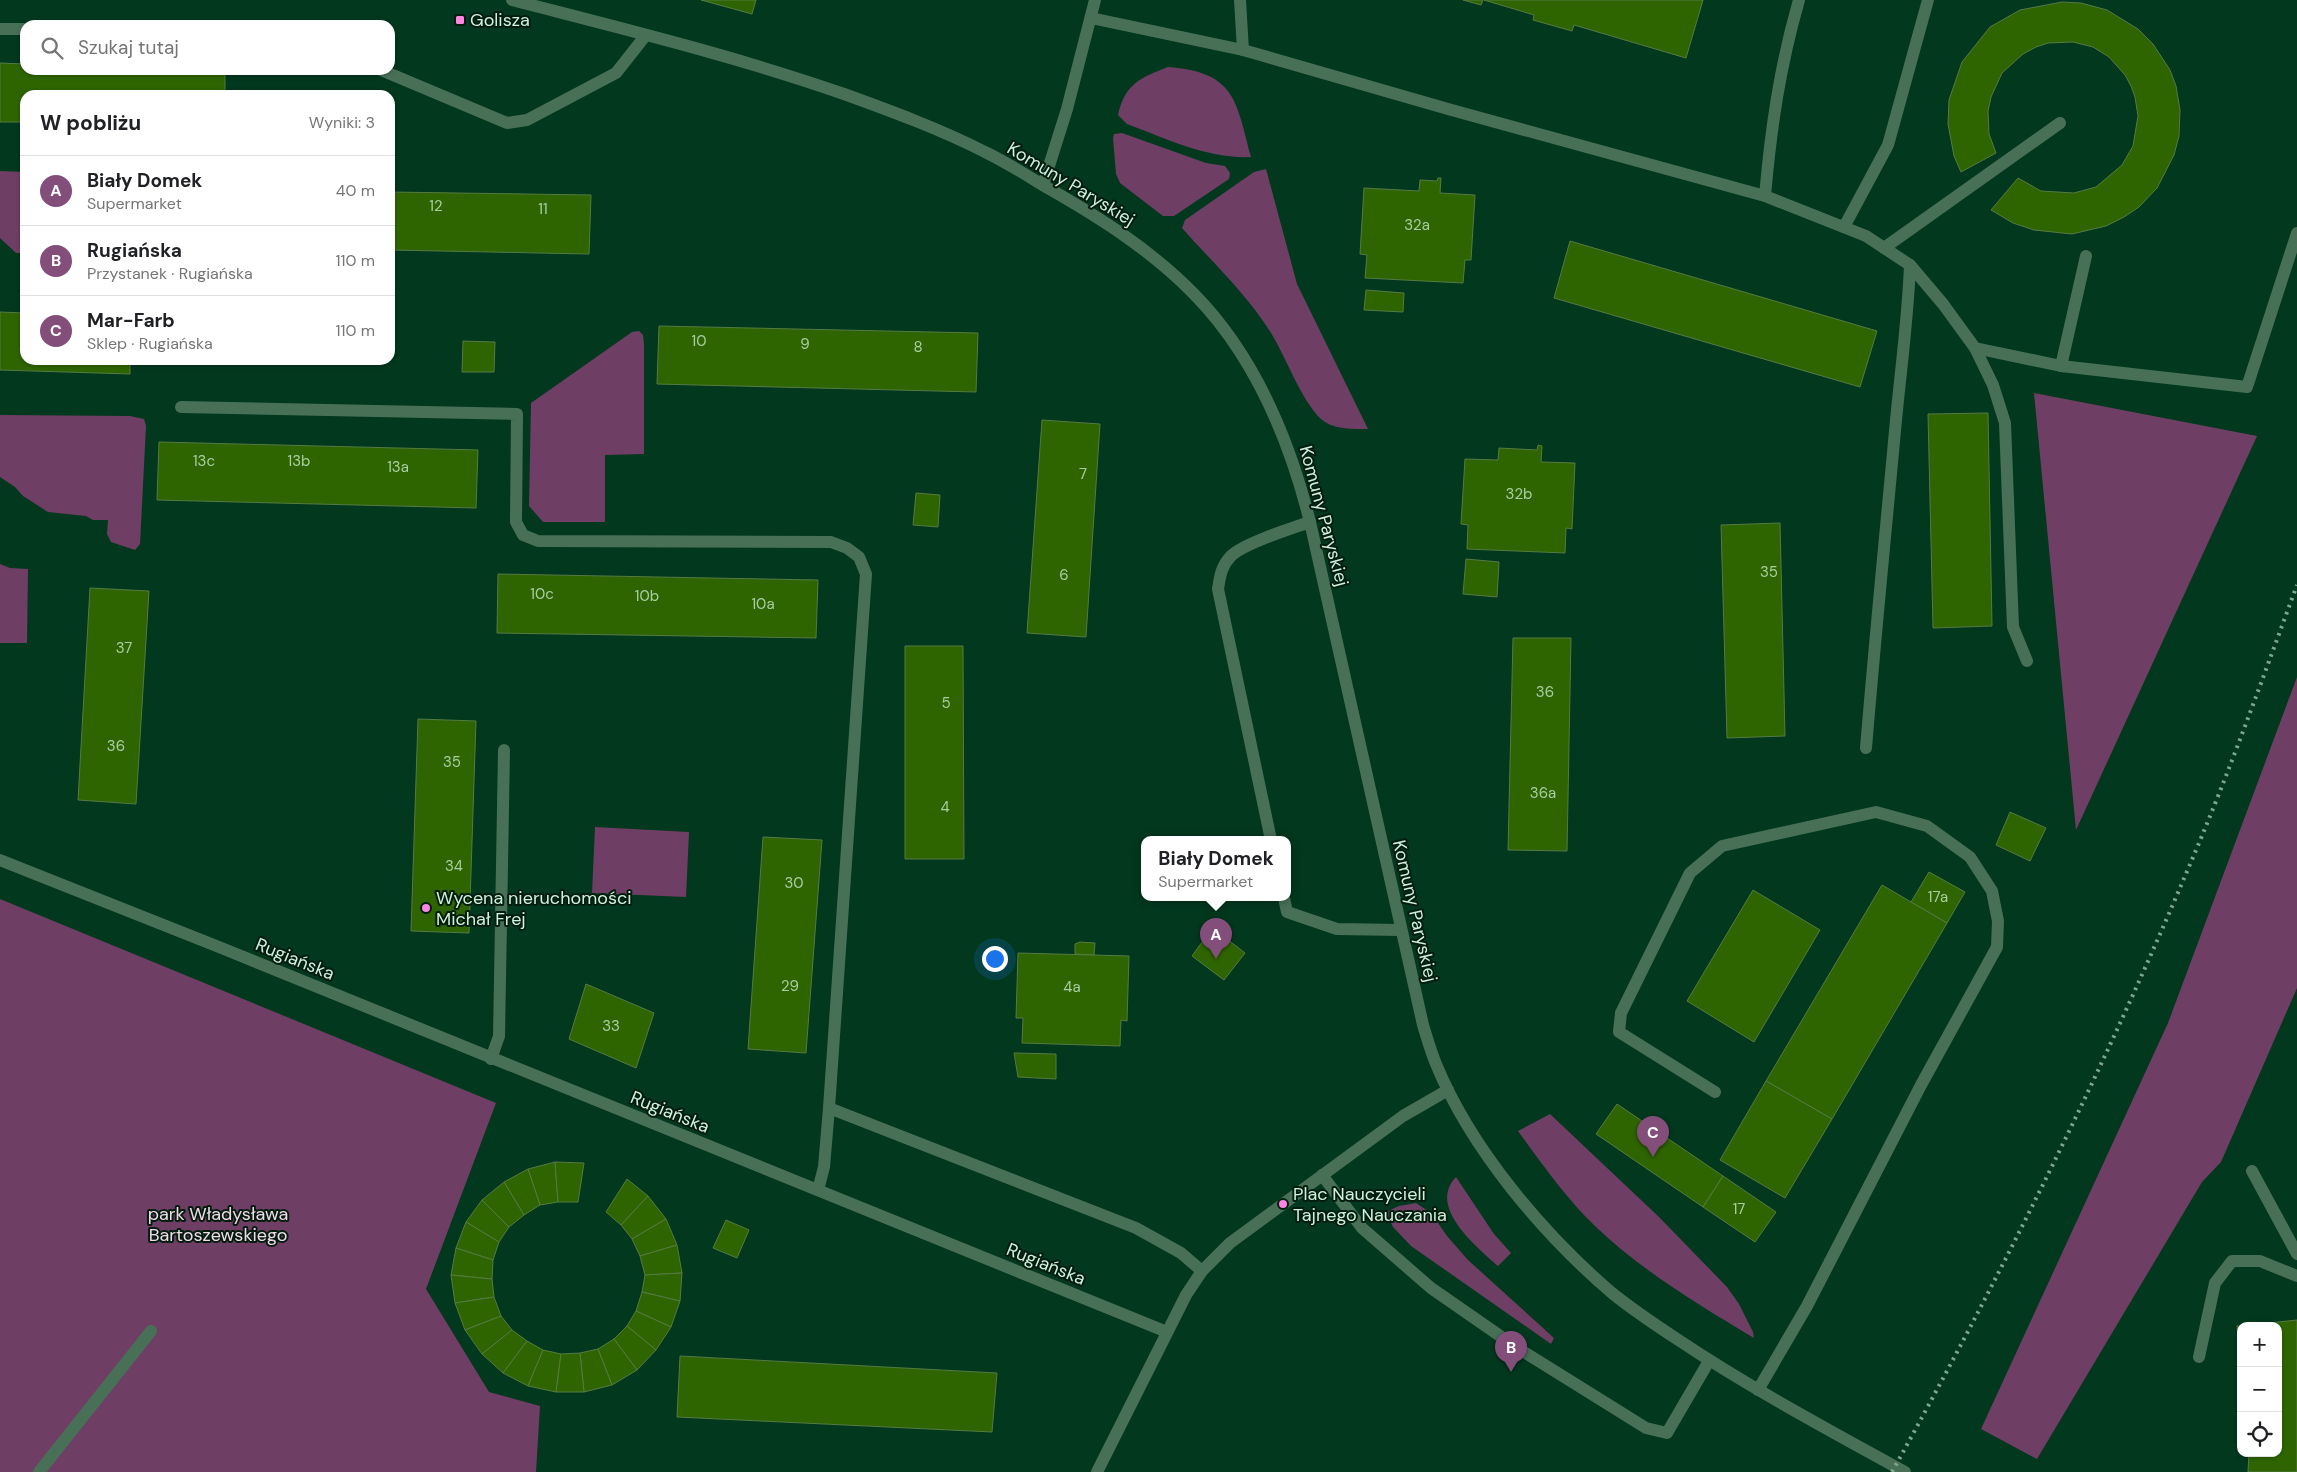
<!DOCTYPE html>
<html lang="pl">
<meta charset="utf-8">
<style>
:root{--surface:#fff;--page:#f2f2f2;--text:#202124;--muted:#757577;--line:#e0e0e0;--accent:#834e7a}
body{margin:0;font-family:"DM Sans",sans-serif;background:var(--page);color:var(--text)}
.controls{position:absolute;right:15px;bottom:15px;display:grid;overflow:hidden;border-radius:10px;box-shadow:0 1px 4px #0004}
.controls button{width:45px;height:45px;display:grid;place-items:center;padding:0;border:0;border-bottom:1px solid var(--line);background:var(--surface);color:var(--text);font:25px sans-serif}
.you{position:absolute;left:994px;top:958px;width:18px;height:18px;margin:-12px;border:4px solid #fff;border-radius:50%;background:#1a73e8;box-shadow:0 0 0 8px #1a73e833}
.badge{display:grid;place-items:center;width:32px;height:32px;border-radius:50%;background:var(--accent);color:#fff;font-size:16px;font-weight:700}
.pin{position:absolute;translate:-50% -41px;filter:drop-shadow(0 1px 2px #0008)}
.pin::after{content:'';position:absolute;top:26px;width:18px;height:15px;background:inherit;clip-path:polygon(0 0,100% 0,50% 100%)}
.popup{position:absolute;left:1141px;top:836px;width:150px;height:65px;box-sizing:border-box;display:grid;place-content:center;border-radius:10px;background:var(--surface);filter:drop-shadow(0 1px 4px #0005);font-size:16px;white-space:nowrap;color:var(--muted)}
.popup b{font-size:19px;color:var(--text)}
.popup::after{content:'';position:absolute;left:50%;top:100%;margin-left:-10px;border:10px solid transparent;border-top-color:var(--surface)}
.list{margin:0;padding:0;list-style:none}
h2{display:flex;justify-content:space-between;align-items:center;height:65px;margin:0;padding:0 20px;font-size:21px}
h2 small{font-size:16px;font-weight:400;color:var(--muted)}
.list li{display:grid;grid-template-columns:32px 1fr auto;gap:15px;align-items:center;box-sizing:border-box;height:70px;padding:0 20px;border-top:1px solid var(--line)}
.list b{display:block;font-size:19px;white-space:nowrap}
.list p{margin:0;font-size:16px;white-space:nowrap;color:var(--muted)}
.list em{font-size:16px;font-style:normal;color:var(--muted)}
.icon{flex:none;width:28px;height:28px;fill:none;stroke:currentColor;stroke-width:2;stroke-linecap:round;stroke-linejoin:round}
.map{position:relative;flex:none;width:2297px;height:1472px;overflow:hidden}
.search{position:absolute;background:var(--surface);box-shadow:0 1px 4px #0004;left:20px;top:20px;width:375px;height:55px;display:flex;align-items:center;gap:12px;box-sizing:border-box;padding:0 18px;border-radius:15px;color:var(--muted);font-size:19px}
.panel{position:absolute;background:var(--surface);box-shadow:0 1px 4px #0004;left:20px;top:90px;width:375px;height:275px;border-radius:15px}
.map>svg:first-child{display:block}
.green{fill:#6f3e64}
.building{fill:#2e6500;stroke:#557a44}
.lines{fill:none;stroke-linecap:round;stroke-linejoin:round}
.minor{stroke:#487057;stroke-width:12}
.rail{stroke:#7da78f;stroke-width:4;stroke-dasharray:2.5 5;stroke-linecap:butt}
.poi-dot{fill:#fd86e3;stroke:#021c0d;stroke-width:2}
.labels{text-anchor:middle;stroke-width:4;stroke-linejoin:round;paint-order:stroke}
.number-label{font-size:15px;fill:#a8cea4}
.poi-label{font-size:18px;fill:#d0f1db;stroke:#021c0d;text-anchor:start}
.street-label{font-size:18px;fill:#d0f1db;stroke:#021c0d}
.park-label{font-size:18px;fill:#f2dbeb;stroke:#021c0d}
</style>
<div class="map">
<svg width="2297" height="1472" viewBox="0 0 2297 1472">
<rect width="100%" height="100%" fill="#02381e"/>
<!-- green -->
<g class="green">
<path d="M1168 67C1235 72 1236 100 1251 157 1208 159 1167 139 1127 124L1118 115C1125 84 1140 78 1168 67Z"/>
<path d="M1122 133 1206 163 1225 166 1230 173 1229 179 1174 216H1163L1120 183 1116 174 1113 138 1114 134Z"/>
<path d="M1266 169 1297 284 1368 429C1353 429 1333 430 1321 419 1301 400 1286 357 1271 333 1246 293 1213 263 1182 228L1185 220 1254 172Z"/>
<path d="M0 171 25 172V253H16L0 238Z"/>
<path d="M639 331 643 335 644 344V454L605 455V522H543L529 506 531 403 632 332Z"/>
<path d="M2034 393 2257 436 2076 830Z"/>
<path d="M0 415 130 416 144 419 146 426 140 544 135 550 111 542 107 534 108 520H93L86 516 48 512 23 496 15 487 0 477Z"/>
<path d="M0 564 10 568 28 569 27 643H0Z"/>
<path d="M2297 677V988L2221 1162 2202 1182 2037 1459 1981 1429 2168 1023Z"/>
<path d="M595 827 689 832 686 897 592 893Z"/>
<path d="M0 899 496 1103 426 1289 489 1392 540 1406 536 1472H0Z"/>
<path d="M1550 1114 1659 1217 1727 1287 1739 1304 1753 1332 1754 1338C1699 1305 1642 1271 1595 1226 1566 1198 1542 1164 1518 1131Z"/>
<path d="M1456 1177 1494 1234 1511 1253 1498 1266C1477 1247 1427 1207 1456 1177Z"/>
<path d="M1416 1203 1431 1213 1447 1236 1468 1260 1554 1338 1551 1344 1411 1246 1393 1227 1386 1212 1399 1206Z"/>
</g>
<!-- building -->
<g class="building">
<path d="M701 0H756L752 14Z"/>
<path d="M1463 0H1483L1481 5Z"/>
<path d="M1484 0H1703L1686 58 1574 25 1572 31 1533 20 1534 15Z"/>
<path d="M2062 2 2081 3 2107 10 2138 29 2153 44 2170 70 2176 86 2180 110 2179 136 2174 155 2157 188 2139 207 2124 217 2106 226 2072 234 2034 230 2013 223 1991 210 2018 178 2041 191 2074 193 2096 187 2122 165 2133 146 2138 116 2135 97 2131 86 2125 75 2109 57 2093 47 2073 42 2048 43 2036 47 2023 54 2002 73 1991 97 1988 111 1989 134 1996 153 1961 172 1954 156 1948 124 1949 100 1962 62 1990 27 2020 10Z"/>
<path d="M0 63 25 64V70H225V95H25V122H0Z"/>
<path d="M1438 178H1441L1440 193 1475 195 1471 260H1465L1463 283 1365 278 1367 255 1360 254 1364 188 1419 191 1420 180 1437 181Z"/>
<path d="M390 192 591 195 589 254 390 250Z"/>
<path d="M1570 241 1877 331 1860 387 1554 298Z"/>
<path d="M1366 290 1404 293 1403 312 1364 310Z"/>
<path d="M0 312 25 313V360H130V374L0 370Z"/>
<path d="M659 326 978 333 976 392 657 384Z"/>
<path d="M463 341 495 342 494 372H462Z"/>
<path d="M1988 413 1992 626 1933 628 1928 414Z"/>
<path d="M1042 420 1100 424 1086 637 1027 633Z"/>
<path d="M159 442 478 450 476 508 157 500Z"/>
<path d="M1538 445 1542 446 1541 462 1575 463 1572 529 1566 528 1565 553 1467 549 1468 525 1461 524 1465 459 1498 460 1499 448 1537 450Z"/>
<path d="M916 493 940 495 938 527 913 525Z"/>
<path d="M1780 523 1785 736 1727 738 1721 525Z"/>
<path d="M1466 559 1499 562 1497 597 1463 594Z"/>
<path d="M498 574 818 580 816 638 497 633Z"/>
<path d="M90 588 149 591 136 804 78 800Z"/>
<path d="M1513 638H1571L1567 851 1508 850Z"/>
<path d="M905 646H963L964 859H905Z"/>
<path d="M418 719 476 721 469 933 411 931Z"/>
<path d="M2010 812 2046 828 2030 861 1996 845Z"/>
<path d="M763 837 822 840 806 1053 748 1049Z"/>
<path d="M1929 872 1965 892 1947 923 1911 902Z"/>
<path d="M1882 885 1947 923 1832 1119 1766 1081Z"/>
<path d="M1753 890 1820 930 1754 1042 1687 1001Z"/>
<path d="M1205 938 1219 949 1227 939 1245 953 1224 980 1192 956Z"/>
<path d="M1080 942 1095 943 1094 955 1075 954V944Z"/>
<path d="M1018 953 1129 956 1127 1021 1121 1020 1120 1046 1022 1043 1023 1018H1016Z"/>
<path d="M586 984 654 1013 636 1068 569 1039Z"/>
<path d="M1014 1053 1056 1054V1079L1018 1077Z"/>
<path d="M1766 1081 1832 1119 1785 1198 1720 1160Z"/>
<path d="M1617 1104 1723 1176 1703 1207 1596 1134Z"/>
<path d="M555 1162 558 1202 540 1205 528 1169Z"/>
<path d="M555 1162 584 1163 578 1202H558Z"/>
<path d="M528 1169 540 1205 524 1215 504 1182Z"/>
<path d="M1723 1176 1776 1212 1755 1242 1703 1207Z"/>
<path d="M627 1179 648 1196 621 1225 606 1212Z"/>
<path d="M504 1182 524 1215 509 1227 482 1200Z"/>
<path d="M648 1196 666 1219 632 1239 621 1225Z"/>
<path d="M482 1200 509 1227 499 1242 466 1222Z"/>
<path d="M666 1219 677 1245 640 1256 632 1239Z"/>
<path d="M726 1220 749 1230 737 1258 713 1248Z"/>
<path d="M466 1222 499 1242 493 1260 456 1248Z"/>
<path d="M677 1245 682 1273 645 1275 640 1256Z"/>
<path d="M456 1248 493 1260 492 1279 451 1275Z"/>
<path d="M682 1273 680 1301 642 1292 645 1275Z"/>
<path d="M451 1275 492 1279 494 1297 455 1303Z"/>
<path d="M642 1292 680 1301 671 1327 636 1311Z"/>
<path d="M494 1297 501 1316 465 1330 455 1303Z"/>
<path d="M636 1311 671 1327 656 1350 627 1326Z"/>
<path d="M501 1316 512 1330 482 1354 465 1330Z"/>
<path d="M2297 1320V1472H2248L2249 1453H2278V1326H2241Z"/>
<path d="M627 1326 656 1350 637 1370 614 1339Z"/>
<path d="M2237 1326H2241V1366Z"/>
<path d="M512 1330 527 1341 503 1373 482 1354Z"/>
<path d="M614 1339 637 1370 612 1385 598 1349Z"/>
<path d="M527 1341 543 1350 528 1386 503 1373Z"/>
<path d="M598 1349 612 1385 584 1392 580 1353Z"/>
<path d="M543 1350 561 1354 556 1392 528 1386Z"/>
<path d="M580 1353 584 1392H556L561 1354Z"/>
<path d="M680 1356 997 1373 992 1432 677 1417Z"/>
</g>
<g class="lines">
<!-- minor -->
<g class="minor">
<path d="M512 0C624 29 735 56 844 94 891 111 940 129 985 152 1006 162 1026 175 1046 187 1099 217 1151 250 1194 294 1255 356 1289 438 1310 522L1423 1025C1427 1038 1431 1052 1436 1064 1471 1149 1543 1234 1612 1293 1633 1310 1657 1326 1680 1341 1752 1389 1829 1430 1905 1472"/>
<path d="M1240 0 1243 50"/>
<path d="M1091 18 1243 50 1448 109 1765 196 1866 236 1910 265 1943 304 1975 348 1993 385 2005 423 2013 627 2027 661"/>
<path d="M0 29H25"/>
<path d="M381 70 507 123 527 120 616 73 646 35"/>
<path d="M1043 185 1067 109 1095 0"/>
<path d="M1765 196C1771 127 1780 66 1799 0"/>
<path d="M1844 227 1888 145 1928 0"/>
<path d="M1884 248 2060 123"/>
<path d="M1975 348 2061 366 2086 256"/>
<path d="M2061 366 2247 387 2297 233"/>
<path d="M181 407 517 414 516 522 523 535 538 541 831 542 847 548 859 557 866 574 829 1108 824 1167 818 1190"/>
<path d="M1866 748C1875 638 1886 529 1896 420 1901 368 1908 317 1910 265"/>
<path d="M1271 840 1218 589C1220 577 1221 566 1231 556 1244 543 1290 529 1310 522"/>
<path d="M0 860 219 947 1167 1332"/>
<path d="M1284 898 1287 912 1337 929 1400 930"/>
<path d="M491 1059 499 1036 504 750"/>
<path d="M1715 1092 1619 1032 1621 1013 1690 873 1722 846 1876 812 1927 826 1970 857 1992 891 1998 921 1997 947 1921 1085 1807 1306 1758 1390"/>
<path d="M829 1108 1136 1228 1181 1253 1202 1271"/>
<path d="M2252 1171 2297 1254"/>
<path d="M1322 1175 1362 1228 1431 1288 1516 1347 1646 1428 1667 1433 1709 1361"/>
<path d="M2199 1357 2215 1283 2232 1261H2260L2297 1276"/>
<path d="M39 1472 151 1331"/>
<path d="M1097 1472 1186 1295 1202 1271 1230 1243 1403 1116 1448 1090"/>
</g>
<!-- rail -->
<path class="rail" d="M1892 1472C2000 1277 2101 1075 2188 869 2228 776 2262 680 2297 585"/>
</g>
<!-- markers -->
<g class="poi-dot">
<rect x="455" y="15" width="10" height="10" rx="2.5"/>
<circle cx="426" cy="908" r="5"/>
<circle cx="1283" cy="1204" r="5"/>
</g>
<g class="labels">
<!-- number labels -->
<g class="number-label">
<text x="436" y="211">12</text>
<text x="543" y="214">11</text>
<text x="1417" y="230">32a</text>
<text x="699" y="346">10</text>
<text x="805" y="349">9</text>
<text x="918" y="352">8</text>
<text x="204" y="466">13c</text>
<text x="299" y="466">13b</text>
<text x="398" y="472">13a</text>
<text x="1083" y="479">7</text>
<text x="1519" y="499">32b</text>
<text x="1769" y="577">35</text>
<text x="1064" y="580">6</text>
<text x="542" y="599">10c</text>
<text x="647" y="601">10b</text>
<text x="763" y="609">10a</text>
<text x="124" y="653">37</text>
<text x="1545" y="697">36</text>
<text x="946" y="708">5</text>
<text x="116" y="751">36</text>
<text x="452" y="767">35</text>
<text x="1543" y="798">36a</text>
<text x="945" y="812">4</text>
<text x="454" y="871">34</text>
<text x="794" y="888">30</text>
<text x="1938" y="902">17a</text>
<text x="790" y="991">29</text>
<text x="1072" y="992">4a</text>
<text x="611" y="1031">33</text>
<text x="1739" y="1214">17</text>
</g>
<!-- poi labels -->
<g class="poi-label">
<text x="470" y="26">Golisza</text>
<text x="436" y="904">Wycena nieruchomości<tspan x="436" dy="21">Michał Frej</tspan></text>
<text x="1293" y="1200">Plac Nauczycieli<tspan x="1293" dy="21">Tajnego Nauczania</tspan></text>
</g>
<!-- street labels -->
<g class="street-label">
<text transform="translate(1071 184) rotate(31)" y="6">Komuny Paryskiej</text>
<text transform="translate(1324 516) rotate(75)" y="6">Komuny Paryskiej</text>
<text transform="translate(1415 911) rotate(77)" y="6">Komuny Paryskiej</text>
<text transform="translate(295 959) rotate(22)" y="6">Rugiańska</text>
<text transform="translate(670 1112) rotate(22)" y="6">Rugiańska</text>
<text transform="translate(1046 1264) rotate(22)" y="6">Rugiańska</text>
</g>
<!-- park labels -->
<g class="park-label">
<text x="218" y="1220">park Władysława<tspan x="218" dy="21">Bartoszewskiego</tspan></text>
</g>
</g>
</svg>
<div class="controls">
<button>+</button>
<button>−</button>
<button><svg class="icon" aria-label="locate" viewBox="0 0 24 24"><circle cx="12" cy="12" r="6"/><path d="M12 2v4M12 18v4M2 12h4M18 12h4"/></svg></button>
</div>
<div class="you"></div>
<div class="pin badge" style="left:1216px;top:959px">A</div>
<div class="popup"><b>Biały Domek</b>Supermarket</div>
<div class="pin badge" style="left:1511px;top:1372px">B</div>
<div class="pin badge" style="left:1653px;top:1157px">C</div>
<div class="search"><svg class="icon" aria-label="search" viewBox="0 0 24 24"><circle cx="10" cy="10" r="6"/><path d="M15 15l6 6"/></svg>Szukaj tutaj</div>
<section class="panel">
<h2>W pobliżu<small>Wyniki: 3</small></h2>
<ul class="list">
<li><span class="badge">A</span><div><b>Biały Domek</b><p>Supermarket</p></div><em>40 m</em></li>
<li><span class="badge">B</span><div><b>Rugiańska</b><p>Przystanek · Rugiańska</p></div><em>110 m</em></li>
<li><span class="badge">C</span><div><b>Mar-Farb</b><p>Sklep · Rugiańska</p></div><em>110 m</em></li>
</ul>
</section>
</div>
